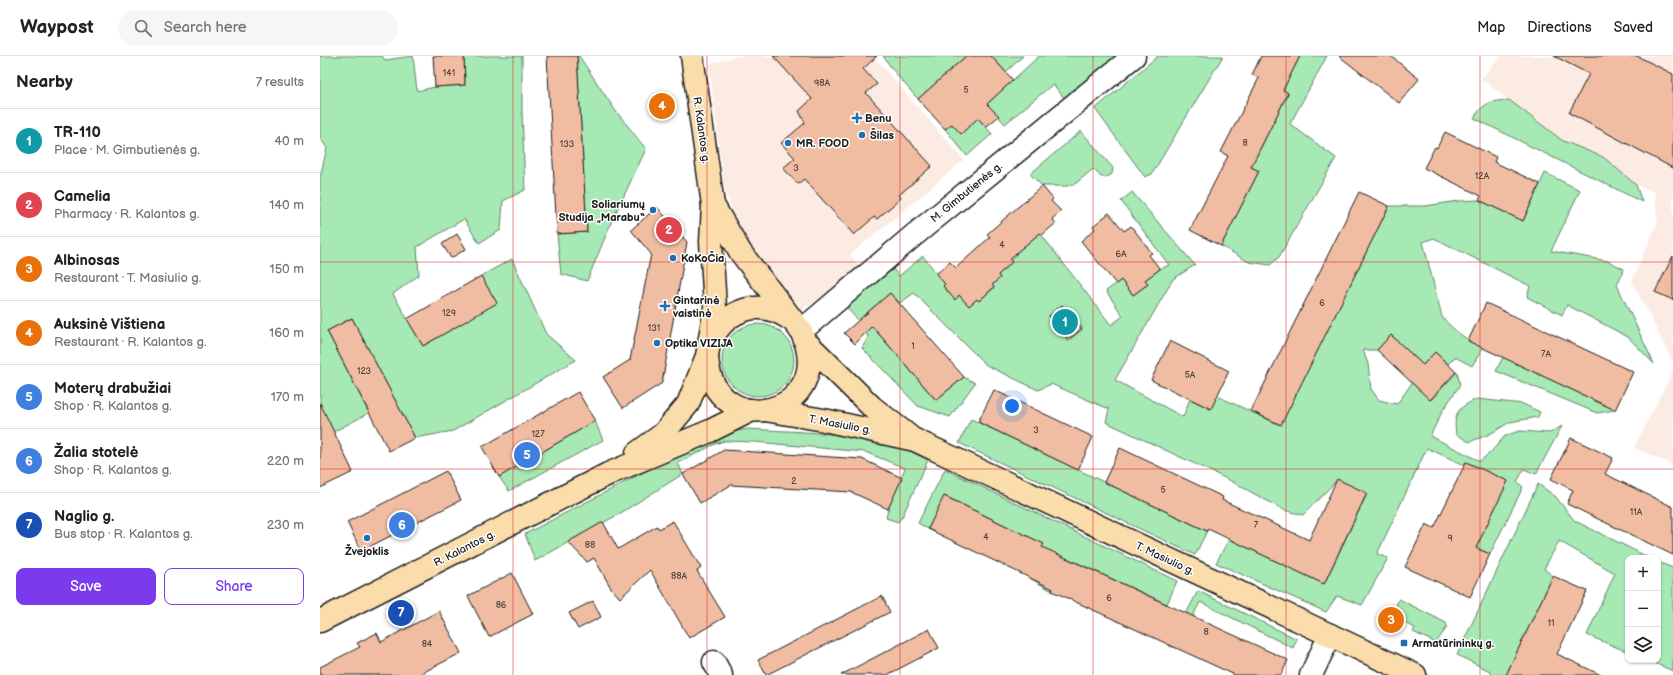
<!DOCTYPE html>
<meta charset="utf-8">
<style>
:root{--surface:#fff;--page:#f6f6f6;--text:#222;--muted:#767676;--line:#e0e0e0;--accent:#7c3aed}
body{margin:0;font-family:"Balsamiq Sans",sans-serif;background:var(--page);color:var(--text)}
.controls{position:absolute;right:12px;bottom:12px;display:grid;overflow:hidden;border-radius:8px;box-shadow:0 1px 3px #0004}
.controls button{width:36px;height:36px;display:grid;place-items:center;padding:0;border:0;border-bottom:1px solid var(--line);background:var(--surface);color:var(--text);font:20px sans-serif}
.you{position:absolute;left:692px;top:350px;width:14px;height:14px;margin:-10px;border:3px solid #fff;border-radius:50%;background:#1a73e8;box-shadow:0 0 0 6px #1a73e833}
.badge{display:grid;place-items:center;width:26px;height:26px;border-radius:50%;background:var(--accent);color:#fff;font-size:13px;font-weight:700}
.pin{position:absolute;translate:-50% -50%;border:2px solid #fff;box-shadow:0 1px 4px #0006}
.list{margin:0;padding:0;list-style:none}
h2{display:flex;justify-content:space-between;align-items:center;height:52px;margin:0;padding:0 16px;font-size:17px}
h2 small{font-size:13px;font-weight:400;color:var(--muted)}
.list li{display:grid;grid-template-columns:26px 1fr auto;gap:12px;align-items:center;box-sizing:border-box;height:64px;padding:0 16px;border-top:1px solid var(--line)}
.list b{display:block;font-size:15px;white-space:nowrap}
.list p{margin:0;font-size:13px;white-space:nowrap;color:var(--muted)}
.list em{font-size:13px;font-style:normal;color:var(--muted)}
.actions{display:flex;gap:8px;padding:12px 16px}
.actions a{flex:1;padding:9px 0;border:1px solid var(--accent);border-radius:8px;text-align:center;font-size:14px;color:var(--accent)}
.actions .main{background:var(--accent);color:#fff}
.icon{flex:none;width:22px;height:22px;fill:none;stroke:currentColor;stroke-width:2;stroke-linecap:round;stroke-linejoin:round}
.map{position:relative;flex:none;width:1353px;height:619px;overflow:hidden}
header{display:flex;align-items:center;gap:24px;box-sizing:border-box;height:56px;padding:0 20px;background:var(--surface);border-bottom:1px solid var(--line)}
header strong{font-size:19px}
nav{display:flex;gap:22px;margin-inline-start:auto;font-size:14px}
.search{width:280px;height:36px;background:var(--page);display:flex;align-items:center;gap:10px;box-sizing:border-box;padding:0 14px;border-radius:22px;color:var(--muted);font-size:15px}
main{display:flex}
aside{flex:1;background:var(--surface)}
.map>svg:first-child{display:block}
.built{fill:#fbebe3}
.green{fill:#a6e9b4;stroke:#618268}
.building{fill:#f1bda2;stroke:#1c1c1c}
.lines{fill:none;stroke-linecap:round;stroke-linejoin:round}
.minor-casing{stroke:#1c1c1c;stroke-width:25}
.major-casing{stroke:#1c1c1c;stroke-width:25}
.minor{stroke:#fff;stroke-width:22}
.major{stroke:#faddab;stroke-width:22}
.grid{fill:none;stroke:#d62828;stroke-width:1;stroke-opacity:0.55}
.poi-dot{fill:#1f6fb2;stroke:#fff;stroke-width:1.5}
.labels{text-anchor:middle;stroke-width:3;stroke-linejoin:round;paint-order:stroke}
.number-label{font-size:9px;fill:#51443e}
.poi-label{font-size:11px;font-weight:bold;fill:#1c1c1c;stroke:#fff;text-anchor:start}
.street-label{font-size:11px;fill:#1c1c1c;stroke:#fff}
</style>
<header>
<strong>Waypost</strong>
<div class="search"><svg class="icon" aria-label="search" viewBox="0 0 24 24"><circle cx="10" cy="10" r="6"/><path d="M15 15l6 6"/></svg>Search here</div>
<nav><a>Map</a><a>Directions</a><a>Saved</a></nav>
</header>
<main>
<aside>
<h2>Nearby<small>7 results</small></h2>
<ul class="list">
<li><span class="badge" style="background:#0f9aa8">1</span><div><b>TR-110</b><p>Place · M. Gimbutienės g.</p></div><em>40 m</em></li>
<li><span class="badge" style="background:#e0444e">2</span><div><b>Camelia</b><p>Pharmacy · R. Kalantos g.</p></div><em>140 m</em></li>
<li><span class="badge" style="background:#e8710a">3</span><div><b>Albinosas</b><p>Restaurant · T. Masiulio g.</p></div><em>150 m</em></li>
<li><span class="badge" style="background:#e8710a">4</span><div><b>Auksinė Vištiena</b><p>Restaurant · R. Kalantos g.</p></div><em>160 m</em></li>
<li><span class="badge" style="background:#3f7fe0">5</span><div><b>Moterų drabužiai</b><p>Shop · R. Kalantos g.</p></div><em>170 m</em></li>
<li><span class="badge" style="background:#3f7fe0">6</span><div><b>Žalia stotelė</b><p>Shop · R. Kalantos g.</p></div><em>220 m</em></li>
<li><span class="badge" style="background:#1a4fb4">7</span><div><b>Naglio g.</b><p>Bus stop · R. Kalantos g.</p></div><em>230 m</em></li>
</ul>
<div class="actions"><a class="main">Save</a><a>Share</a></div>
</aside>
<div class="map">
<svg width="1353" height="619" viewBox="0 0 1353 619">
<rect width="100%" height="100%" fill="#fff"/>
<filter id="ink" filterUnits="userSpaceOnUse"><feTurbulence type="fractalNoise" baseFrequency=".025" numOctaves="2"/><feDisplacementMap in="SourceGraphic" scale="8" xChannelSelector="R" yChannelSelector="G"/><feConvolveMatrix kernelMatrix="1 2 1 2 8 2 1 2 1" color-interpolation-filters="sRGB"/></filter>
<g filter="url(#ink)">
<!-- built -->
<g class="built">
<path d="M418 0H553L644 104 530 199 540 211 505 239 480 255 451 220 426 184 413 158 404 131 389 8Z"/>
<path d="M1181 0H1353V306L1312 225 1338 165 1336 156 1335 136 1316 129 1283 101 1243 85 1161 23Z"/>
<path d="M1353 315V409L1314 392Z"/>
</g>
<!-- green -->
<g class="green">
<path d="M0 0H62L65 4 93 0 97 35 115 31 145 29 144 0H202V55L205 134 183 145 181 174 159 187 144 163 97 191 99 219 73 238 103 290 176 247 161 220 192 203 226 278 256 304 133 375 95 382 32 262 7 275 49 357 13 376 0 360V121L7 92 0 82Z"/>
<path d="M257 0H259L295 54 326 93 291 167 267 225 241 218 237 178 267 176Z"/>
<path d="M563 0H646L598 43 576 18Z"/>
<path d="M671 0H703L686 16Z"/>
<path d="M719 0H798L744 42 733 28 685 68 667 48Z"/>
<path d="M838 0H903L832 118 825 121 775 53Z"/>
<path d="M980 0H1007L970 68 1016 102 959 201 950 209 929 206 901 190 939 115 931 111 968 37 963 34Z"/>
<path d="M1189 44 1243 85 1283 101 1316 129 1322 146 1154 62C1164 46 1171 45 1189 44Z"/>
<path d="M658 62 672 78 647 100 625 73 632 68 641 77Z"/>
<path d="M761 75 793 112 792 118 787 121H781L773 113 755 128 747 130H722L710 118Z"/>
<path d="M1225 117 1260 134 1231 195 1288 205 1304 213 1297 229 1334 308 1308 281 1247 249 1242 259 1207 241 1210 230 1114 182 1103 186 1122 261C1134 275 1147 284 1163 292L1152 310 1135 301 1128 308 1115 296 1103 309 1071 279 1057 294H1043L1048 308 1051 333 1059 344 1077 348 1092 327 1111 344 1137 316 1140 329 1123 354 1110 380 1160 405 1171 396 1185 380 1199 375 1230 377 1242 370 1216 418 1204 413 1197 426 1203 431 1170 498 1156 492 1187 425 1146 406 1144 409 1107 392 1057 498 1068 502 1042 549 1017 540 1006 556 896 507 909 483 1004 528 1047 438 1017 424 983 459 964 454 909 424 786 366 789 353 731 328 718 334 666 309 594 237 580 247 570 237 543 260 616 344 644 321 655 327 630 361 598 350 542 292 548 281 543 270 526 251 573 213 579 220 603 200 625 228 623 230 635 243 639 239 649 250 657 243 659 245 674 232 672 229 680 222 678 219 697 198 696 197 720 177 791 269 803 260 786 235 801 224 813 239 828 228 825 224 840 213 849 209 801 145 812 136 875 209 853 223 795 324 863 361 870 343 890 353 897 340 960 369 1069 150H1105L1139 145 1159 144 1203 165Z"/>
<circle cx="438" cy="304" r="36"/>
<path d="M1183 301 1295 354 1277 357 1176 315Z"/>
<path d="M1157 343 1203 348 1220 356 1218 361 1190 366 1170 378 1149 386 1136 378C1133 356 1138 352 1157 343Z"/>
<path d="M651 363 887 475 875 499 639 387Z"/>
<path d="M275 365 283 384 189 435 179 421Z"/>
<path d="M428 373C478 376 529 376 577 390 588 393 598 400 608 404L582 461 578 466 566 462 568 453 585 412 545 396 435 386 404 385 395 388 358 407 363 418 299 458 215 505 205 478 382 386 405 377Z"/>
<path d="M625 413 857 525 847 548 747 502 732 535 708 521 723 488 625 440 608 473 598 467Z"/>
<path d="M1218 428 1235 440 1255 465 1330 502H1308V596L1267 579 1295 517 1239 485 1224 513 1233 520 1188 615 1195 619H1172L1170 615 1137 599Z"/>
<path d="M1338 506 1353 512V615L1327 604H1338Z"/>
<path d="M878 535 977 583 973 592 880 546 857 592 849 590Z"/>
<path d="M1079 543 1126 567 1127 571 1116 587 1093 576 1095 572 1085 567 1086 563 1072 557Z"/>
</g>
<!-- building -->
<g class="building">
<path d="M113 0H144L145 29 115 31Z"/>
<path d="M227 0H257L267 176 237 178Z"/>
<path d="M453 0H557L543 13 557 28 546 37 612 110 579 139 581 142 557 163 554 161 534 179 484 123 478 128 463 112 475 102 461 87 485 67 479 55 492 43Z"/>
<path d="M646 0H671L693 24 667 48 679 60 666 71 658 62 641 78 632 68 625 73 598 43Z"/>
<path d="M941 0H980L963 34 968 37 931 111 939 115 901 190 870 174 908 100 901 96 939 22 932 19Z"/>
<path d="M1019 0H1071L1099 23 1079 47Z"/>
<path d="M1234 0H1317L1353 18V112L1249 57 1269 18Z"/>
<path d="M1125 76 1176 101 1174 106 1220 128 1203 165 1159 144 1161 140 1104 112 1115 91 1117 92Z"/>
<path d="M722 130 733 143 731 145 741 155 732 163 736 167 722 179 720 177 696 197 690 204 692 206 678 219 680 222 672 229 674 231 659 245 657 243 649 250 639 239 635 244 623 230 625 228 616 218 630 206 636 212 670 181 667 178Z"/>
<path d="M1039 136 1069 150 961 369 931 355Z"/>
<path d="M337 151 367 186 342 327 303 352 283 321 310 304 331 198 311 174Z"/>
<path d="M789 157 804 175 811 170 832 197 829 199 840 213 825 224 828 228 813 239 801 224 796 228 761 185 775 173 773 170Z"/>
<path d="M137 178 146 193 131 202 122 188Z"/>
<path d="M1353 200V244L1335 236Z"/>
<path d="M161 220 177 247 103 290 87 263Z"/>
<path d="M570 237 644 321 616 344 552 270 535 288 524 277Z"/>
<path d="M1166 247 1313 316 1295 354 1148 285Z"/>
<path d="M742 249 762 273 748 284 729 260Z"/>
<path d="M32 262 95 382 69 395 7 275Z"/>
<path d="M1071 279 1103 309 1115 296 1136 316 1110 344 1057 294Z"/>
<path d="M850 285 909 315 891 353 831 324Z"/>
<path d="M674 334 773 381 758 414 658 366Z"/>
<path d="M258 336 275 365 179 421 162 391Z"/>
<path d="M0 347 33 416 0 432Z"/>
<path d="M1251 382 1293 402 1285 418 1353 451V499L1247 448 1253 434 1231 423Z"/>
<path d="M800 392 903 441 902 444 989 484 1017 423 1047 437 1004 528 888 473 887 475 784 426Z"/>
<path d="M404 394 542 403 582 422 568 453 531 436 411 429 380 447 363 418Z"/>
<path d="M1146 406 1188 425 1156 492 1170 498 1150 541 1085 511 1106 468 1114 472Z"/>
<path d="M126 415 141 444 41 495 27 466Z"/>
<path d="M624 440 724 488 722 491 968 604 961 619H915L732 535 733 533 608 473Z"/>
<path d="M353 465 381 512 377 515 405 561 369 582 330 514 300 542 291 532 274 502 267 506 248 486 283 466 298 493 337 470 339 473Z"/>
<path d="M192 517 213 558 169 581 148 540Z"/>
<path d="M1233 520 1267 535 1237 598 1281 619H1186Z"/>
<path d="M562 540 570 556 446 619 438 604Z"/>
<path d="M273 545 281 561 258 573 249 557Z"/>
<path d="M119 555 141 597 98 619H0V611L40 591 37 587 57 577 61 586Z"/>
<path d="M609 573 619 592 567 619H521Z"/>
</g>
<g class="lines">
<defs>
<g id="minor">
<path d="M481 275 593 180 814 0"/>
<path d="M394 606 401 619"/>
<path d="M991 619 1010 579"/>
</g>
<g id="major">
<path d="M391 284C408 252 440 242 470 263"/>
<path d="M487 287 552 351 589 380"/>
<path d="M387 300C392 391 521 358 481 275L421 197 393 149"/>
<path d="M445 354 504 364 595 384 1095 619"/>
<path d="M317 397 343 378 368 348 387 300 395 251 391 186 393 149 372 0"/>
<path d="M0 565 288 418 390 375 432 354"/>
</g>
</defs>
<!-- minor casing -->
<use href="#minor" class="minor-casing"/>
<!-- major casing -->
<use href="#major" class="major-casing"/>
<!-- minor -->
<use href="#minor" class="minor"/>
<!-- major -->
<use href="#major" class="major"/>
</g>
</g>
<!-- grid -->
<path class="grid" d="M193 0V619M387 0V619M580 0V619M773 0V619M966 0V619M1160 0V619M0 206H1353M0 413H1353"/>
<!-- markers -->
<g class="poi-dot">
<path d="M535 56h4v4h4v4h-4v4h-4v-4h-4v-4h4z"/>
<circle cx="542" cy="79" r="4"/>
<circle cx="468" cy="87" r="4"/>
<circle cx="333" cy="154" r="4"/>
<circle cx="353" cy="202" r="4"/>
<path d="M343 244h4v4h4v4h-4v4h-4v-4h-4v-4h4z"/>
<circle cx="337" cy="287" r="4"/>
<circle cx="47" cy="482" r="4"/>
<rect x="1080" y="583" width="8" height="8" rx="2"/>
</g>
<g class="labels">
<!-- number labels -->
<g class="number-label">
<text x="129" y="20">141</text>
<text x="502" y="30">98A</text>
<text x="646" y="37">5</text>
<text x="925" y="90">8</text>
<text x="247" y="91">133</text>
<text x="476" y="115">3</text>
<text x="1162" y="123">12A</text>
<text x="682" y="192">4</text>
<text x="801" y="201">6A</text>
<text x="1002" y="250">6</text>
<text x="129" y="260">129</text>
<text x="334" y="275">131</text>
<text x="593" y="293">1</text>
<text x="1226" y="301">7A</text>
<text x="44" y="318">123</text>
<text x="870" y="322">5A</text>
<text x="716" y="377">3</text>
<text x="218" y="381">127</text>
<text x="474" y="428">2</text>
<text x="843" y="437">5</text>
<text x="1316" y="459">11A</text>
<text x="936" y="472">7</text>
<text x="666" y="484">4</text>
<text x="1130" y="485">9</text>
<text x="270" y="492">88</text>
<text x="359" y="523">88A</text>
<text x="789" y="545">6</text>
<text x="181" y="552">86</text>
<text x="1231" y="570">11</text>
<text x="886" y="579">8</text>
<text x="107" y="591">84</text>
</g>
<!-- poi labels -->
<g class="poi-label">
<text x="545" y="66">Benu</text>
<text x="550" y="83">Šilas</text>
<text x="476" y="91">MR. FOOD</text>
<text x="325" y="152" text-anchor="end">Soliariumų<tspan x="325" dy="13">Studija „Marabu“</tspan></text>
<text x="361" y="206">KoKoČia</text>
<text x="353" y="248">Gintarinė<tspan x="353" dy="13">vaistinė</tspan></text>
<text x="345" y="291">Optika VIZIJA</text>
<text x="47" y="499" text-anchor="middle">Žvejoklis</text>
<text x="1092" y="591">Armatūrininkų g.</text>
</g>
<!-- street labels -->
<g class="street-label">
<text transform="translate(382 74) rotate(82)" y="4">R. Kalantos g.</text>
<text transform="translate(646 136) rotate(-39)" y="4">M. Gimbutienės g.</text>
<text transform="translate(520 368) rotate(11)" y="4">T. Masiulio g.</text>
<text transform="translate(144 492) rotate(-27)" y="4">R. Kalantos g.</text>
<text transform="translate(845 502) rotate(25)" y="4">T. Masiulio g.</text>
</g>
</g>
</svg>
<div class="controls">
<button>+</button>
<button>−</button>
<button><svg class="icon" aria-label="layers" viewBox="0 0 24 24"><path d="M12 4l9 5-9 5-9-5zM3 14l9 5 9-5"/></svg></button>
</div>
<div class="you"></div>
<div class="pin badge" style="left:745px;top:266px;background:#0f9aa8">1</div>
<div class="pin badge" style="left:349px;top:174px;background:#e0444e">2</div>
<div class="pin badge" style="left:1071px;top:564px;background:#e8710a">3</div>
<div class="pin badge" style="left:342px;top:50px;background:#e8710a">4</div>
<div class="pin badge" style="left:207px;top:399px;background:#3f7fe0">5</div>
<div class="pin badge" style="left:82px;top:469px;background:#3f7fe0">6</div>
<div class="pin badge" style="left:81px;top:557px;background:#1a4fb4">7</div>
</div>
</main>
